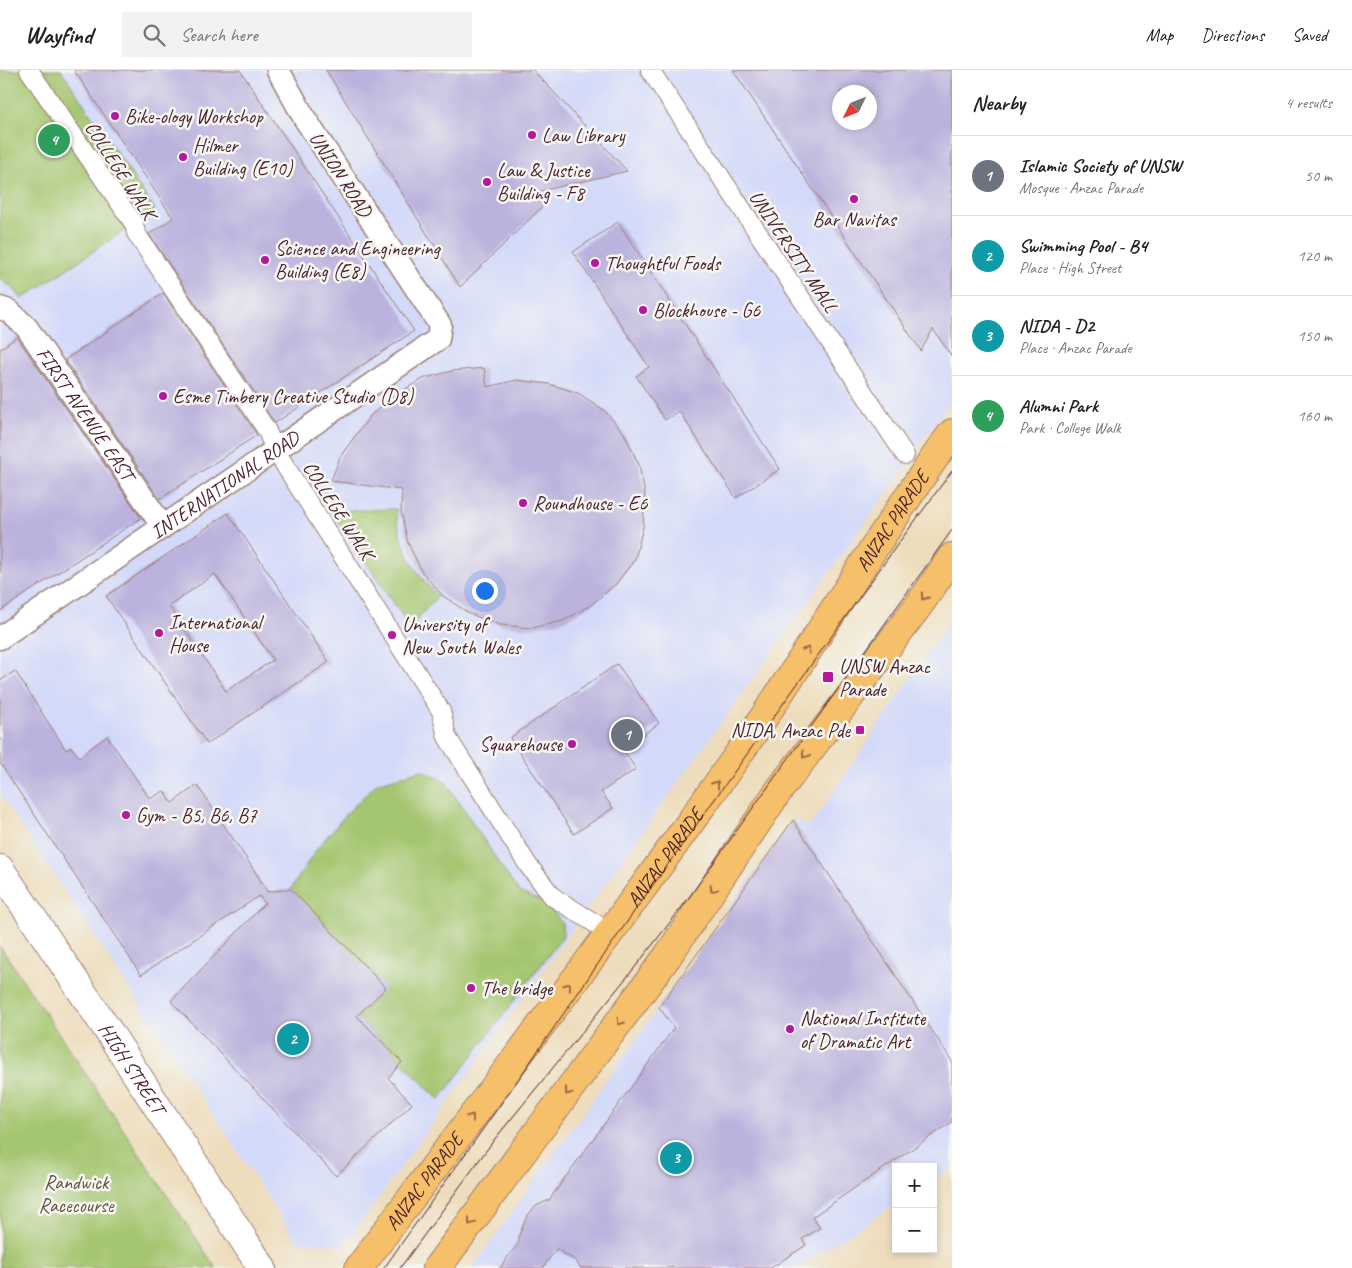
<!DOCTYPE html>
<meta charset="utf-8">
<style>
:root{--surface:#fff;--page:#f2f2f2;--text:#222;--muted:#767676;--line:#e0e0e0;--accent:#0f766e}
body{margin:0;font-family:Caveat,sans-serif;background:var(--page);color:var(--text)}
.controls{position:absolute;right:15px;bottom:15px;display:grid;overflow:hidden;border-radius:0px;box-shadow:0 2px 8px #0003}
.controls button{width:45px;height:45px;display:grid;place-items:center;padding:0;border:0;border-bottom:1px solid var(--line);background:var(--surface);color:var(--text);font:25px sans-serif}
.compass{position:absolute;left:832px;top:15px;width:45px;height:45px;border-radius:50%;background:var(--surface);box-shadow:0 2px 8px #0003;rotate:227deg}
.you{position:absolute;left:484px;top:520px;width:18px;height:18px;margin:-12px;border:4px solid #fff;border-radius:50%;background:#1a73e8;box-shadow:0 0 0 8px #1a73e833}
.badge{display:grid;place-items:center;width:32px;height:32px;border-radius:50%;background:var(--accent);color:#fff;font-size:16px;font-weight:700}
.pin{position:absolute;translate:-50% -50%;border:2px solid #fff;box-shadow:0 1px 5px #0006}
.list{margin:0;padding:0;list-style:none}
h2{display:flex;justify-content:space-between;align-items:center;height:65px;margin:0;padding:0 20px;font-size:21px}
h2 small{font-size:16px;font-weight:400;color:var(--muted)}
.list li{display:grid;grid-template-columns:32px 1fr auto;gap:15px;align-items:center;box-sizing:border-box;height:80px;padding:0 20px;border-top:1px solid var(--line)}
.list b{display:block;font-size:19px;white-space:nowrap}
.list p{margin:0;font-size:16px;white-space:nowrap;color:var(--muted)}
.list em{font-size:16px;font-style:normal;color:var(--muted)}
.icon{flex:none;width:28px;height:28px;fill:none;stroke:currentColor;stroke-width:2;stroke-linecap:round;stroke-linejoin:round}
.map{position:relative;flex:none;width:952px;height:1198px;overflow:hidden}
header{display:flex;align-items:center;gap:30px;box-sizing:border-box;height:70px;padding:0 25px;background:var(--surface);border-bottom:1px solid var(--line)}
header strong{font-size:24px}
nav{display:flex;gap:28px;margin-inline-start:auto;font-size:18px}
.search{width:350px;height:45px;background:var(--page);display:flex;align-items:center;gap:12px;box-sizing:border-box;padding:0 18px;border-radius:0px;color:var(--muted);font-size:19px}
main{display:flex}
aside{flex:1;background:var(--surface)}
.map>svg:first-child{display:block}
.built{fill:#d3d9f9;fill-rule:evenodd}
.green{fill:#a4c66f;stroke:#77724d}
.building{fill:#bbb3dd;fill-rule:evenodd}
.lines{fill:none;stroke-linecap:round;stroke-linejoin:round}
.pedestrian-casing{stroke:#9c7e74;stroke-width:20}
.minor-casing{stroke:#9c7e74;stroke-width:25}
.tertiary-casing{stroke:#9c7e74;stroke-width:30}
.primary-casing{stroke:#9c7e74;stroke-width:30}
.pedestrian{stroke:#fff;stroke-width:18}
.minor{stroke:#fff;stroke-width:22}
.tertiary{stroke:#fff;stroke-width:28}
.primary{stroke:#f6c06b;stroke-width:28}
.tram{stroke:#4a1f2b;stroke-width:1}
.oneway{stroke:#976748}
.poi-dot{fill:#b5179e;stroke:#f6f6f2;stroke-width:2}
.labels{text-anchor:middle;stroke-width:5;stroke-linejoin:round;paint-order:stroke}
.poi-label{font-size:20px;fill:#4a1f2b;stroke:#f6f6f2;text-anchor:start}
.street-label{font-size:20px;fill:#4a1f2b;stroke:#f6f6f2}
.park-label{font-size:20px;fill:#65513f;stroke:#f6f6f2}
</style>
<header>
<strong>Wayfind</strong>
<div class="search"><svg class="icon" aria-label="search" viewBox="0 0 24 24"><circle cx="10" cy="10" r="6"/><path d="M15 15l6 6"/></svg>Search here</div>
<nav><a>Map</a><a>Directions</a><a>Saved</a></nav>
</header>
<main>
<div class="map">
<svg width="952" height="1198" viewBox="0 0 952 1198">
<rect width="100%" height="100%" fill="#f6f6f2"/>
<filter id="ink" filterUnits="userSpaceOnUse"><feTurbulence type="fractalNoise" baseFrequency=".02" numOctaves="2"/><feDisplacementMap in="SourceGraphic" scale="10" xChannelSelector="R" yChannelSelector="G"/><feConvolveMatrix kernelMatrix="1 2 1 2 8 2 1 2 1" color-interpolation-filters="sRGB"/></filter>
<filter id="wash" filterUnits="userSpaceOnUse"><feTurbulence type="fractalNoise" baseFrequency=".0096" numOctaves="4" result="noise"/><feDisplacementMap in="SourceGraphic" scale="20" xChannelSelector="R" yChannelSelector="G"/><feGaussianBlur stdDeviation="1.12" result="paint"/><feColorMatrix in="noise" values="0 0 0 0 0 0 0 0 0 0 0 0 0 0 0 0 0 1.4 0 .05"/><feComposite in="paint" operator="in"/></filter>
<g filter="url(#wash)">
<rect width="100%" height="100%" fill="#eeddbc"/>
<!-- built -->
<g class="built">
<path d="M0 0H952V330L920 373 909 392 344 1176 297 1171 0 724ZM839 22H869V52H839Z"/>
<path d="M952 547V1098L933 1110V1097H896V1134L796 1198H472L793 750 811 755Z"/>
</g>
<!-- green -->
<g class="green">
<path d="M0 0H61L155 140 22 229 13 218 0 209Z"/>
<path d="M396 439C399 473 413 502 438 526L410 557 331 441Z"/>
<path d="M422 700 445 711 505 802 519 822 548 834 562 853 563 866 439 1030 357 946 291 819 316 780 348 742 377 713Z"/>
<path d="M0 876 216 1198H0Z"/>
</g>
<g id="blocks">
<!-- building -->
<g class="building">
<path d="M74 0H240L414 261 275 353 149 164 173 148Z"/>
<path d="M326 0H533L627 101 532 123 542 137 460 217Z"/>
<path d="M733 0H952V287L933 259 921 281ZM840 22H870V52H840Z"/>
<path d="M618 152 780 399 736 428 679 341 665 350 636 306 649 297 573 182Z"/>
<path d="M163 223 257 365 160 429 65 290Z"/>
<path d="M17 267 141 448 0 541V279Z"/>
<path d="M484 298 487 317 517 310 549 314 578 323 604 340 624 363 639 395 645 424 643 457 635 489 616 514 591 535 563 551 532 558 500 555 470 544 443 526 422 502 408 473 401 442 402 420 331 411 340 387 355 366 372 344 398 323 425 308 452 301Z"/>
<path d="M228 443 329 592 207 674 106 526ZM215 504 273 590 226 621 169 536Z"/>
<path d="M617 594 659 653 623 680 636 699 601 722 613 738 574 764 510 668Z"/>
<path d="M15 601 66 680 71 677 79 687 107 666 150 729 164 721 172 733 197 715 254 800 267 821 266 822 291 819 386 918 357 946 402 992 388 1008 412 1034 336 1106 171 931 265 833 259 826 141 905 0 693V611Z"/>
<path d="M793 750 952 991V1052L812 1147 820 1158 802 1169 806 1175 771 1198H580L576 1191 556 1179 543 1198H500L519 1172V1165L527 1146 536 1136 549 1130 674 958 659 937Z"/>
</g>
</g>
</g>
<g filter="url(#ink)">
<use href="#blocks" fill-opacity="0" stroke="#9c7e74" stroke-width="1"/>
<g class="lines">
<defs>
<g id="pedestrian">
<path d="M29 0 134 154 136 163 266 359 275 380 441 641 447 667 528 795 553 827 609 862"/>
<path d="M650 0 905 385"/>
</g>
<g id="minor">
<path id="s1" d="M0 238 9 241 27 258 163 457"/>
<path id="s2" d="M0 568 438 269 440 255 305 49 278 0"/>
</g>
<g id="tertiary">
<path id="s3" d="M0 799 109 962 262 1198"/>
</g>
<g id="primary">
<path id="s4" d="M359 1198C489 1023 622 851 747 672 817 570 880 463 952 363"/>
<path d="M437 1198 667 887 777 723 919 535 952 487"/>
</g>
</defs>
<!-- pedestrian casing -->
<use href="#pedestrian" class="pedestrian-casing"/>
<!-- minor casing -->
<use href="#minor" class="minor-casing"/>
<!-- tertiary casing -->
<use href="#tertiary" class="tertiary-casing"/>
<!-- primary casing -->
<use href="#primary" class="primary-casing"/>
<!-- pedestrian -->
<use href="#pedestrian" class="pedestrian"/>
<!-- minor -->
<use href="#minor" class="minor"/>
<!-- tertiary -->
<use href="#tertiary" class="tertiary"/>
<!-- primary -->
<use href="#primary" class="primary"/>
<!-- tram -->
<g class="tram">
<path d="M384 1198 515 1014 638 836 900 471 952 401"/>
<path d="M400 1198 494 1070 636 896 682 837 952 460"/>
</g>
</g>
<!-- one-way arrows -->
<defs><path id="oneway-chevron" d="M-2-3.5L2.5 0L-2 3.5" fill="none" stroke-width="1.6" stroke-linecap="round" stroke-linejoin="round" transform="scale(1.25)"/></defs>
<g class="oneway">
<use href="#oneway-chevron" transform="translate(924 527) rotate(125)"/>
<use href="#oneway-chevron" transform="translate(807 580) rotate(-57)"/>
<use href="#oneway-chevron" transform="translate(805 685) rotate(127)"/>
<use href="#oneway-chevron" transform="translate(716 714) rotate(-54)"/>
<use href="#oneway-chevron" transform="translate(713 819) rotate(124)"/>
<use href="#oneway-chevron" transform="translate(568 916) rotate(-53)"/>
<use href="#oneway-chevron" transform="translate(620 952) rotate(126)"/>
<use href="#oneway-chevron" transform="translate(568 1022) rotate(127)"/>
<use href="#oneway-chevron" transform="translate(471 1047) rotate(-53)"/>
<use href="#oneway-chevron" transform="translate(471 1152) rotate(127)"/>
</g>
</g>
<!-- markers -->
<g class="poi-dot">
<circle cx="115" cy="46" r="5"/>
<circle cx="532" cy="65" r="5"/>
<circle cx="183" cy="87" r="5"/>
<circle cx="487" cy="112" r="5"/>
<circle cx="854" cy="129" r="5"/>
<circle cx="265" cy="190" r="5"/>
<circle cx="595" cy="193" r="5"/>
<circle cx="643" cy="240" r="5"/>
<circle cx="163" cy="326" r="5"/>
<circle cx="523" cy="433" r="5"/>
<circle cx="159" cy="563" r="5"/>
<circle cx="392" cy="565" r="5"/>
<rect x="822" y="601" width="12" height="12" rx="2.5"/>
<rect x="855" y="655" width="10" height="10" rx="2.5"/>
<circle cx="572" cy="674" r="5"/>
<circle cx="126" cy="745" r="5"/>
<circle cx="471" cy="918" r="5"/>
<circle cx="790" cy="959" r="5"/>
</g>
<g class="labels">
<!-- poi labels -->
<g class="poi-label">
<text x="125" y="53">Bike-ology Workshop</text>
<text x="542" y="72">Law Library</text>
<text x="193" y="82">Hilmer<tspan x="193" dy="23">Building (E10)</tspan></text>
<text x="497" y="107">Law &amp; Justice<tspan x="497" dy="23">Building - F8</tspan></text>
<text x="854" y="156" text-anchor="middle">Bar Navitas</text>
<text x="275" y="185">Science and Engineering<tspan x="275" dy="23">Building (E8)</tspan></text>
<text x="605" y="200">Thoughtful Foods</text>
<text x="653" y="247">Blockhouse - G6</text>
<text x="173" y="333">Esme Timbery Creative Studio (D8)</text>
<text x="533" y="440">Roundhouse - E6</text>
<text x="169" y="559">International<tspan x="169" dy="23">House</tspan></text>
<text x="402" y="561">University of<tspan x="402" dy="23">New South Wales</tspan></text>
<text x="839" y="603">UNSW Anzac<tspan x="839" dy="23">Parade</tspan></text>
<text x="850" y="667" text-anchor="end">NIDA, Anzac Pde</text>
<text x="562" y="681" text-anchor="end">Squarehouse</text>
<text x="136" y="752">Gym - B5, B6, B7</text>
<text x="481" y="925">The bridge</text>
<text x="800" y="955">National Institute<tspan x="800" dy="23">of Dramatic Art</tspan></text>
</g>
<!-- street labels -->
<g class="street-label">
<text transform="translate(121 100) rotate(57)" y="7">COLLEGE WALK</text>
<text transform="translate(341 104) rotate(57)" y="7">UNION ROAD</text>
<text transform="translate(794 181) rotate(56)" y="7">UNIVERSITY MALL</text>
<text dy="7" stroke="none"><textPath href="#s1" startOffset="138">FIRST AVENUE EAST</textPath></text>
<text dy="7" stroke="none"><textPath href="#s2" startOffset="272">INTERNATIONAL ROAD</textPath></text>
<text transform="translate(339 440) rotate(57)" y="7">COLLEGE WALK</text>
<text dy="7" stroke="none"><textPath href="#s4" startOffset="918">ANZAC PARADE</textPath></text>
<text dy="7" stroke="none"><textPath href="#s4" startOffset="512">ANZAC PARADE</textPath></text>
<text dy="7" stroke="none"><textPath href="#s3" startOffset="239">HIGH STREET</textPath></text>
<text dy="7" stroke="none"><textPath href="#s4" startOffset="108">ANZAC PARADE</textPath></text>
</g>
<!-- park labels -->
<g class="park-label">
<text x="76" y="1119">Randwick<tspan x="76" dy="23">Racecourse</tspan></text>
</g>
</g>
</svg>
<div class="controls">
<button>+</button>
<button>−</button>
</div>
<svg class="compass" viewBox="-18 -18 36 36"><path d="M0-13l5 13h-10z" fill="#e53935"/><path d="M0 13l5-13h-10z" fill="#767676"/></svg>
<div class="you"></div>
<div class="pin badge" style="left:627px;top:665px;background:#6b7280">1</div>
<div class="pin badge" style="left:293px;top:969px;background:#0f9aa8">2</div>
<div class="pin badge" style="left:676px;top:1088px;background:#0f9aa8">3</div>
<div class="pin badge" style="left:54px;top:70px;background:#2e9e5b">4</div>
</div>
<aside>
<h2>Nearby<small>4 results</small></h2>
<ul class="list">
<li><span class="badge" style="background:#6b7280">1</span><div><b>Islamic Society of UNSW</b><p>Mosque · Anzac Parade</p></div><em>50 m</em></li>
<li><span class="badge" style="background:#0f9aa8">2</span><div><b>Swimming Pool - B4</b><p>Place · High Street</p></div><em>120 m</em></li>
<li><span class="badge" style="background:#0f9aa8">3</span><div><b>NIDA - D2</b><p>Place · Anzac Parade</p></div><em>150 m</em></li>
<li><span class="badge" style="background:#2e9e5b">4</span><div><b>Alumni Park</b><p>Park · College Walk</p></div><em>160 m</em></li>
</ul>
</aside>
</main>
